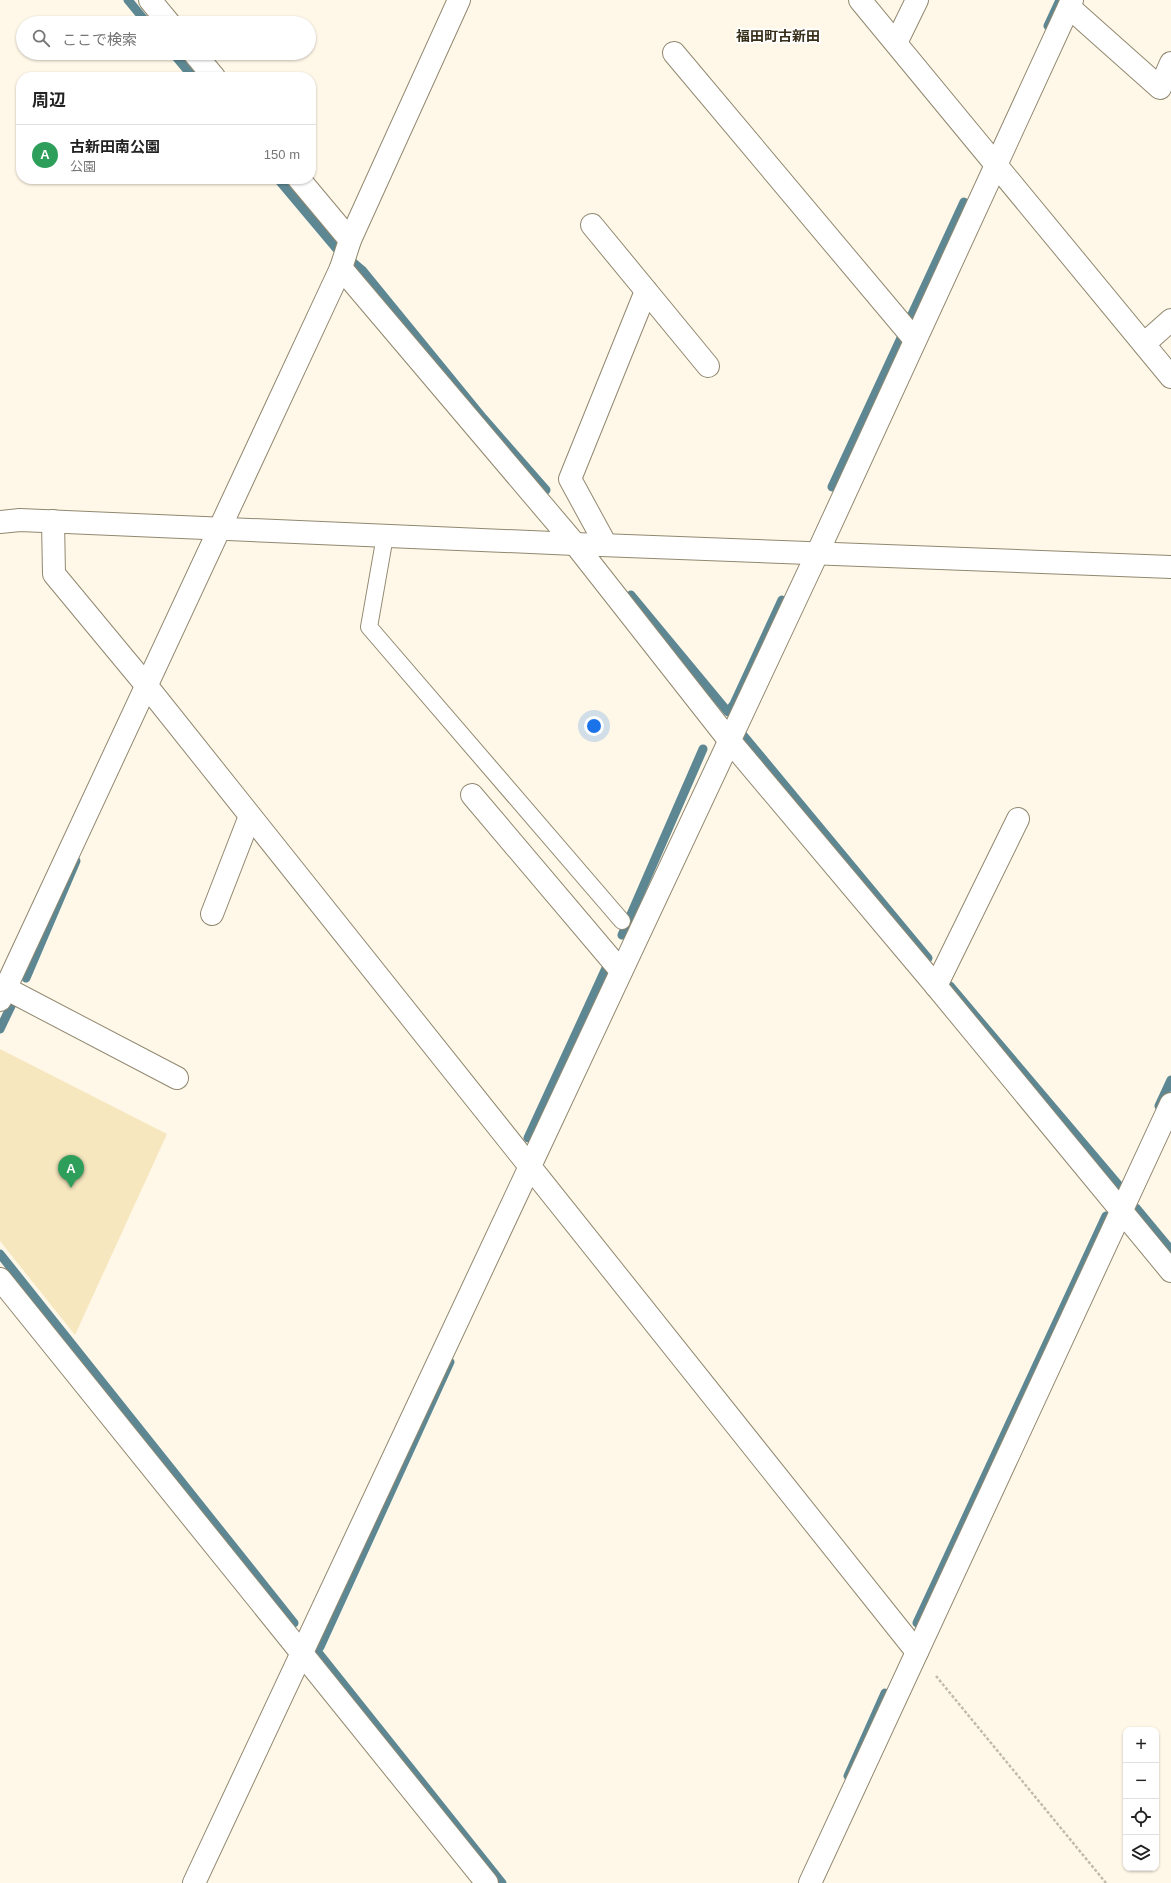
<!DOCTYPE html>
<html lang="ja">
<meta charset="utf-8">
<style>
:root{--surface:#fff;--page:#f6f6f6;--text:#222;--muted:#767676;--line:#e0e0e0;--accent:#307284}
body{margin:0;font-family:Helvetica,"Noto Sans JP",sans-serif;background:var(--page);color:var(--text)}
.controls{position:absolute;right:12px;bottom:12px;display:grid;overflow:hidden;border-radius:8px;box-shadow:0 1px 3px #0004}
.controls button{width:36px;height:36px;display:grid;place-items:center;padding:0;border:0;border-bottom:1px solid var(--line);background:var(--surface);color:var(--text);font:20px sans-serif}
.you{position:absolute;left:594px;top:726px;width:14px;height:14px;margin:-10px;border:3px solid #fff;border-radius:50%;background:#1a73e8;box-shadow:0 0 0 6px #1a73e833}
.badge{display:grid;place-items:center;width:26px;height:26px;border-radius:50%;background:var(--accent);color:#fff;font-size:13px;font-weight:700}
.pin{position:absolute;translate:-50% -33px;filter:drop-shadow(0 1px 2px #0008)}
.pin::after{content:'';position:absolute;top:21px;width:14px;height:12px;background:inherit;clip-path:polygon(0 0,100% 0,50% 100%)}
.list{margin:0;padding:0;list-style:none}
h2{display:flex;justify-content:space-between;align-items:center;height:52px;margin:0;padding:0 16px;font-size:17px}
h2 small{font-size:13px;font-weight:400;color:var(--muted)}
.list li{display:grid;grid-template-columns:26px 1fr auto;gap:12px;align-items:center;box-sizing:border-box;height:60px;padding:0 16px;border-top:1px solid var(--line)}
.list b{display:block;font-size:15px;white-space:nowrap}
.list p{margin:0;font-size:13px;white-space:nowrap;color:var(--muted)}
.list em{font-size:13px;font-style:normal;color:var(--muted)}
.icon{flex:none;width:22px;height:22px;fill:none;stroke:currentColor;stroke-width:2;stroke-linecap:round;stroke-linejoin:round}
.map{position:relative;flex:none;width:1171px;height:1883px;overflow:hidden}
.search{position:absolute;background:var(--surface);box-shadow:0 1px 3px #0004;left:16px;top:16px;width:300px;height:44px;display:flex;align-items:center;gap:10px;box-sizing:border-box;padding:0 14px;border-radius:22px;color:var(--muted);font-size:15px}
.panel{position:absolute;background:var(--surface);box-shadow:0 1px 3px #0004;left:16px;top:72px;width:300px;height:112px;border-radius:16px}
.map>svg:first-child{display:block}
.green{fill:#f7e7bf}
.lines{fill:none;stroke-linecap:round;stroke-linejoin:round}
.stream{stroke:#5d8893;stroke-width:9}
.lane-casing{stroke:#918870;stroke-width:18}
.street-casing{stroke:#918870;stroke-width:24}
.secondary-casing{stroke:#918870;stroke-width:24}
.path{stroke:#c1bbad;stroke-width:2.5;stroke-dasharray:3 2;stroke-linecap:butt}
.lane{stroke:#fff;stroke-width:16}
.street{stroke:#fff;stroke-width:22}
.secondary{stroke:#fff;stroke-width:22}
.labels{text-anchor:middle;stroke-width:3.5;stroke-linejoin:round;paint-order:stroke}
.quarter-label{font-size:14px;font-weight:bold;fill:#382f1a;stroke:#fff}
</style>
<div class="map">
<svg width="1171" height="1883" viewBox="0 0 1171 1883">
<rect width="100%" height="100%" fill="#fff8e8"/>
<!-- green -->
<path class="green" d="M0 1049 167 1134 75 1335 0 1241Z"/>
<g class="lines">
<!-- stream -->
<g class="stream">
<path d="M128 0 147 23"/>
<path d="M1048 26 1060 0"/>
<path d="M173 53 193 77"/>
<path d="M278 179 336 248 363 271 483 418 546 490"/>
<path d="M832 487 964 202"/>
<path d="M631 595 728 712 734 704 782 600"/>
<path d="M743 735 928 958"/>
<path d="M622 935 703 749"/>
<path d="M26 978 76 861"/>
<path d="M950 986 1121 1188"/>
<path d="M0 1029 12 1004"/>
<path d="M1159 1106 1171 1080"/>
<path d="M528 1138 607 966"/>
<path d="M1136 1208 1171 1250"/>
<path d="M0 1254 294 1623"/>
<path d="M917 1623 1106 1216"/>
<path d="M320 1647 450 1362"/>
<path d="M317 1651 502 1883"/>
<path d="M848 1776 885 1693"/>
</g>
<defs>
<path id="lane" d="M385 536 369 627 622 921"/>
<g id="street">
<path d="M150 0 169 23"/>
<path d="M860 0 1171 377"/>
<path d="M1069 7 1160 88 1171 63"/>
<path d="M896 43 917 0"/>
<path d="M194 53 214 77"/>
<path d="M674 53 915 340"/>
<path d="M299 179 350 240"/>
<path d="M592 225 708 366"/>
<path d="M341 268 575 544 729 740 936 986 1171 1271"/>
<path d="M1144 344 1171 320"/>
<path d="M53 521 54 574 146 685 917 1652"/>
<path d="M606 545 570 479 646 291"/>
<path d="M472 795 621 971"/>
<path d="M212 914 250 816"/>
<path d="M936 986 1018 819"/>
<path d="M5 988 177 1078"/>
<path d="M0 1000 341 268 350 240 459 0"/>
<path d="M0 1279 487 1883"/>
<path d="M194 1883 817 554 1072 0"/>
<path d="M810 1883 1171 1104"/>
</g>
<path id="secondary" d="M0 522 20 520 575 544 1171 567"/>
</defs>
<!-- lane casing -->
<use href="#lane" class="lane-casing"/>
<!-- street casing -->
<use href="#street" class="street-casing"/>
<!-- secondary casing -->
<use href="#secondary" class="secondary-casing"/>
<!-- path -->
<path class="path" d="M936 1676 1106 1883"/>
<!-- lane -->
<use href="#lane" class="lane"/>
<!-- street -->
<use href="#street" class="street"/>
<!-- secondary -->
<use href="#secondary" class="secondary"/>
</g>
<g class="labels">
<!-- quarter labels -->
<g class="quarter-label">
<text x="778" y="41">福田町古新田</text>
</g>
</g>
</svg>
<div class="controls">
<button>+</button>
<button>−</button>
<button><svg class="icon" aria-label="locate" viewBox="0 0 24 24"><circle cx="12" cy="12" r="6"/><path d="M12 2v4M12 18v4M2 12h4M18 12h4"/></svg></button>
<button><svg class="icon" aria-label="layers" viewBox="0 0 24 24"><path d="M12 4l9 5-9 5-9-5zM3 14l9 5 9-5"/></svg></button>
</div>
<div class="you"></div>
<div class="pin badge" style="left:71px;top:1188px;background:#2e9e5b">A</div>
<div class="search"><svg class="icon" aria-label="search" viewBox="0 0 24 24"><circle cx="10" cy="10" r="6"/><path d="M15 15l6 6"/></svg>ここで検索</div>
<section class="panel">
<h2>周辺<small></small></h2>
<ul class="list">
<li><span class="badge" style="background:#2e9e5b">A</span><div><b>古新田南公園</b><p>公園</p></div><em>150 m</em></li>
</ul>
</section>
</div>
